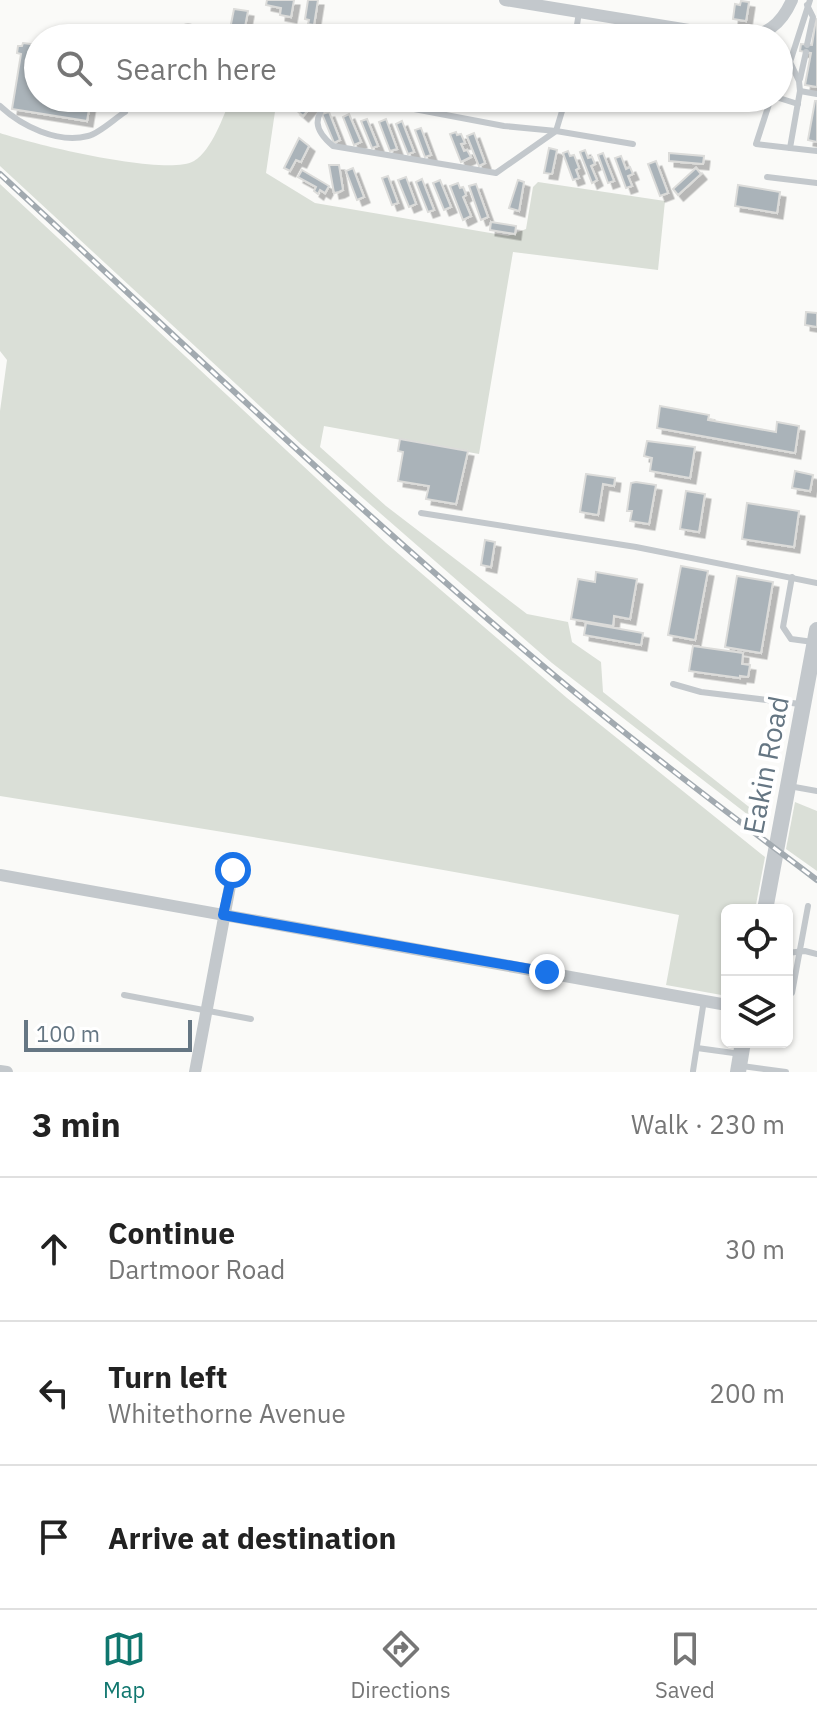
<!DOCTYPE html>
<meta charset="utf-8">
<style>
:root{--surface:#fff;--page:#f2f2f2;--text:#222;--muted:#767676;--line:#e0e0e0;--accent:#0f766e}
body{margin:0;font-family:"IBM Plex Sans",sans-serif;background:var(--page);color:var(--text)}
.controls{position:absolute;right:24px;bottom:24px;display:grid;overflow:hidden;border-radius:12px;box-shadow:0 2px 6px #0004}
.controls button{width:72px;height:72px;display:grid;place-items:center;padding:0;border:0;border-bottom:2px solid var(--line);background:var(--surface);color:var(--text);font:40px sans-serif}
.scale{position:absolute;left:24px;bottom:20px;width:168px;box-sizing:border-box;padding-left:8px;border:4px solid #657683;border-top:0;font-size:22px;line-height:28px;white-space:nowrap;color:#657683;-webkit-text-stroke:6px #fff;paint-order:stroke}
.stop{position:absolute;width:24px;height:24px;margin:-18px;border:6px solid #1a73e8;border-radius:50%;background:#fff}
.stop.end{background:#1a73e8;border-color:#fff;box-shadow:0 2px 8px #0008}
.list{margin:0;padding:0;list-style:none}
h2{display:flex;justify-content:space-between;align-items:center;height:104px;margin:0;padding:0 32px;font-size:34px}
h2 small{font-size:26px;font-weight:400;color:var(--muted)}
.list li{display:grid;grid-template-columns:52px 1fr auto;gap:24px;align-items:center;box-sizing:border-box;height:144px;padding:0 32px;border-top:2px solid var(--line)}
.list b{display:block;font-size:30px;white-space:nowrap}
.list p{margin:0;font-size:26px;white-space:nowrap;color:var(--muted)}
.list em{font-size:26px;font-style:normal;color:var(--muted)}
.icon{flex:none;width:44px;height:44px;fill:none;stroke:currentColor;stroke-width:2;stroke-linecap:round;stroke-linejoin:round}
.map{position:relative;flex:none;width:817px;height:1072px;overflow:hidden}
.search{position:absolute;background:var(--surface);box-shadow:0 2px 6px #0004;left:24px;right:24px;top:24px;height:88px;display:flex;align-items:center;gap:20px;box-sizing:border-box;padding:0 28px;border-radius:44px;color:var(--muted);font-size:30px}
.sheet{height:536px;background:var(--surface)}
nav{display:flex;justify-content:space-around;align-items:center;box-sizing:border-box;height:112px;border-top:2px solid var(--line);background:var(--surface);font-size:22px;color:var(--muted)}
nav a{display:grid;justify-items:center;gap:4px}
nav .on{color:var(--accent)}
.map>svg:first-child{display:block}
.green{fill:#dadfd7}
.building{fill:#aab3b9;stroke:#dcdcda;stroke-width:2;filter:url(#shadow)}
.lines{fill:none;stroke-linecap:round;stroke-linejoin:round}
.service{stroke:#c3c8cc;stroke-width:6}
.minor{stroke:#c3c8cc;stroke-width:12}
.tertiary{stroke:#c3c8cc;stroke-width:16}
.rail-casing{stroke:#a2aab0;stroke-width:6}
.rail{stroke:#fff;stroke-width:3;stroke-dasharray:9;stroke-linecap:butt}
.route{stroke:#1a73e8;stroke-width:10}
.labels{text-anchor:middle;stroke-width:8;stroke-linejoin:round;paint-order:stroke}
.street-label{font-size:28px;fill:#657683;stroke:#fff}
</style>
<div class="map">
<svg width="817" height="1072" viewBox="0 0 817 1072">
<defs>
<filter id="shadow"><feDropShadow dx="5.5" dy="5.5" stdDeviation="0" flood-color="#0004"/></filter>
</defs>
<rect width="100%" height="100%" fill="#fafaf8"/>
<!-- green -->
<g class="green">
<path d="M231 98H277L266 173 315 203 508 236 526 229 533 187 538 182 665 201 658 270 513 252 479 454 324 426 320 447 386 506 527 614 568 622 572 642 601 662 603 692 767 821 765 828 552 663 302 445 0 166V133C32 144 167 177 194 161 212 150 223 117 231 98Z"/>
<path d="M0 184 386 543 567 698 765 857 755 910H727V996L666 985 679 915C454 869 227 832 0 796V411L7 360 0 351Z"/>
<path d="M795 802 817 811V871L786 849Z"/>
</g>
<!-- building -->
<g class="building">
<path d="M267 0H294L291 17 280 15 281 8 266 5Z"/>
<path d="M308 0H318L314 25 308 24 309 20 305 19Z"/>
<path d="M741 1 749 2 746 21 733 19 735 4 740 5Z"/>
<path d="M234 9 248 11 244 32 230 29Z"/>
<path d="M816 19 817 20V87L805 85 811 53 800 51 801 44 812 45Z"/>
<circle cx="188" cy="31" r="7"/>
<path d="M413 30 438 31V38H412Z"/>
<path d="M23 43 38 45V98H76L75 100 90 103 87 121 12 109 21 54 17 53 18 46H22Z"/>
<path d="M304 98 317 100 303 116 295 109Z"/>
<path d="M815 101H817V142L808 140Z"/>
<path d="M329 112 340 140 334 143 322 114Z"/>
<path d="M349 114 361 142 354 145 343 117Z"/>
<path d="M367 119 378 146 372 148 361 121Z"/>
<path d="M386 119 397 149 390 151 379 122Z"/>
<path d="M402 121 414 152 408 154 396 124Z"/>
<path d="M421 128 431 155 425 157 415 130Z"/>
<path d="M456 132 457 135 461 134 465 143 461 144 464 151 467 150 471 157 461 162 450 134Z"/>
<path d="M474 133 485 163 479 166 467 136Z"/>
<path d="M299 138 309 146 301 162 296 160 290 171 284 168Z"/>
<path d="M549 148 557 150 552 174 544 173Z"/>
<path d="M585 150 588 158 592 157 595 164 591 166 597 180 592 183 580 152Z"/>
<path d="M568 151 570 156 574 155 579 168 576 170 579 178 573 180 563 153Z"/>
<path d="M603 153 614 181 608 183 598 155Z"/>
<path d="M669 153 704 156 703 164 669 161Z"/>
<path d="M621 156 626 169 630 167 633 174 628 176 632 186 626 188 615 158Z"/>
<path d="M656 161 668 193 660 196 648 164Z"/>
<path d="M329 165H339L343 190 339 192 334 193Z"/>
<path d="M353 168 364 197 357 200 346 171Z"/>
<path d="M696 168 701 174 678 195 673 189Z"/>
<path d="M302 170 329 186 325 193 320 190 318 194 314 191 316 187 298 177Z"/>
<path d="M388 176 398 203 392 205 382 178Z"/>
<path d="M406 177 416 204 409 207 398 180Z"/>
<path d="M422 179 434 210 428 212 416 182Z"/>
<path d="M440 180 451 207 444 210 433 183Z"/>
<path d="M518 180 524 182 519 211 509 208Z"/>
<path d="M458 183 460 188 463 187 466 195 463 197 471 216 463 220 450 186Z"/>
<path d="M476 184 488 217 481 220 469 186Z"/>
<path d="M738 185 780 192 777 213 735 206Z"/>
<path d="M491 222 516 226 515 234 490 230Z"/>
<path d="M806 312 817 313V327L805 325Z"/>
<path d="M660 406 709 415 708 420 776 432 777 422 799 426 795 453 657 428Z"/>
<path d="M400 439 468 451 456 504 426 499 429 486 398 481 403 452 398 451Z"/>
<path d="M647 441 695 447 690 478 650 471 652 458 644 456Z"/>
<path d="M795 471 813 475 810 491 792 488Z"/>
<path d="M586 474 615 478 614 486 603 484 598 515 580 512Z"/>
<path d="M636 482 656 485 649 524 630 521 632 511H627L631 483Z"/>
<path d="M686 491 705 494 699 532 680 529Z"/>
<path d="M747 503 799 511 794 547 742 539Z"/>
<path d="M485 540 495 542 491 567 481 565Z"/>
<path d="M681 566 708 571 695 640 668 635Z"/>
<path d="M596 572 637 579 630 619 614 616 613 626 571 619 578 579 595 582Z"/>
<path d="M737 576 773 582 761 653 725 647Z"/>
<path d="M586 623 643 633 641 645 584 635Z"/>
<path d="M693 646 743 653 742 664 750 665 748 677 740 676V678L689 671Z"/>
</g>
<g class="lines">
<!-- service -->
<g class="service">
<path d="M810 0 790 62 799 81 800 91 790 148 817 151"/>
<path d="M807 5 813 17 807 45"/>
<path d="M575 38 579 12"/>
<path d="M800 79 806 52"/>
<path d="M800 91 817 94"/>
<path d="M330 98C313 118 313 129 333 146L496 173 556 131 566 98"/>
<path d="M356 98 504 126 556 131 633 144"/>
<path d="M771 98 756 144 790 148"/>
<path d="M779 98 798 104"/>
<path d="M0 106C21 126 58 144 88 136 100 133 114 119 125 112"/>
<path d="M767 177 817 183"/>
<path d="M421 513 636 547 817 583"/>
<path d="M792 577 783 627 791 639 813 642"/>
<path d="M673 684 701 692 800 704"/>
<path d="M789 786 817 791"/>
<path d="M787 953 805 951 817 954"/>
<path d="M792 993 808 906"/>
<path d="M124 995 251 1019"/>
<path d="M697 1048 741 1054"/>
<path d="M742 1066 786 1072"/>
<path d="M693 1071 704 1000"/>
</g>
<!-- minor -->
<g class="minor">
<path d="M505 0 738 38"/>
<path d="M738 38C766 36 781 25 792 0"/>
<path d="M0 875 727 1005"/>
<path d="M0 1071 7 1072"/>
<path d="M195 1072 233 870"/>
</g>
<!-- tertiary -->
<g class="tertiary">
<path d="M765 910 817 630"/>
<path d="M738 1072 743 1042"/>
</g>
<defs>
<path id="rail" d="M0 174C173 334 343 497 523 649 618 730 717 805 817 880"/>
</defs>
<!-- rail casing -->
<use href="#rail" class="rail-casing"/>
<!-- rail -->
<use href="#rail" class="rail"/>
</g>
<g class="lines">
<!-- route -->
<path class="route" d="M233 870 223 915 547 972"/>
</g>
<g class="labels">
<!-- street labels -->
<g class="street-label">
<text transform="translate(766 765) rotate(-79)" y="10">Eakin Road</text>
</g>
</g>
</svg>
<div class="controls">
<button><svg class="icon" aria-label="locate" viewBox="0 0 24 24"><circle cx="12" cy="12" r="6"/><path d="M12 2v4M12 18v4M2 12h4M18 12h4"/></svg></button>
<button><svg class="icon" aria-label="layers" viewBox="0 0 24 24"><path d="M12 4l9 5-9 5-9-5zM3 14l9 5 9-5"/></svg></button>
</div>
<div class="scale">100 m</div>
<div class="stop" style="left:233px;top:870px"></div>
<div class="stop end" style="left:547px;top:972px"></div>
<div class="search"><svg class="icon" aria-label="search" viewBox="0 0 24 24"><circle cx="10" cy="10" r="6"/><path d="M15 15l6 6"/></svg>Search here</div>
</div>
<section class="sheet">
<h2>3 min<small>Walk · 230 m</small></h2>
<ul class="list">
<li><svg class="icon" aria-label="ahead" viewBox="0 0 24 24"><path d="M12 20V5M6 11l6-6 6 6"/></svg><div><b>Continue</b><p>Dartmoor Road</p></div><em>30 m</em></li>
<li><svg class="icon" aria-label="left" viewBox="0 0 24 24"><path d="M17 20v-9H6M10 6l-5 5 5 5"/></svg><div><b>Turn left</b><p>Whitethorne Avenue</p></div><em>200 m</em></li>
<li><svg class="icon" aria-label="arrive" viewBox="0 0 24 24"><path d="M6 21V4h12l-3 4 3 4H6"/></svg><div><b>Arrive at destination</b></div></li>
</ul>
</section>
<nav>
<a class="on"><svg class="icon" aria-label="map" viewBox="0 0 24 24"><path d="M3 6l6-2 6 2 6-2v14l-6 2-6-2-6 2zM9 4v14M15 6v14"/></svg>Map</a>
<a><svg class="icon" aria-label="directions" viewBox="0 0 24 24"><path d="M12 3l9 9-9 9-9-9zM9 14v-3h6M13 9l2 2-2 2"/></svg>Directions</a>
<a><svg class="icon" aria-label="saved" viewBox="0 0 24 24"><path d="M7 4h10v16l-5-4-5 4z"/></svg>Saved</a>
</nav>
